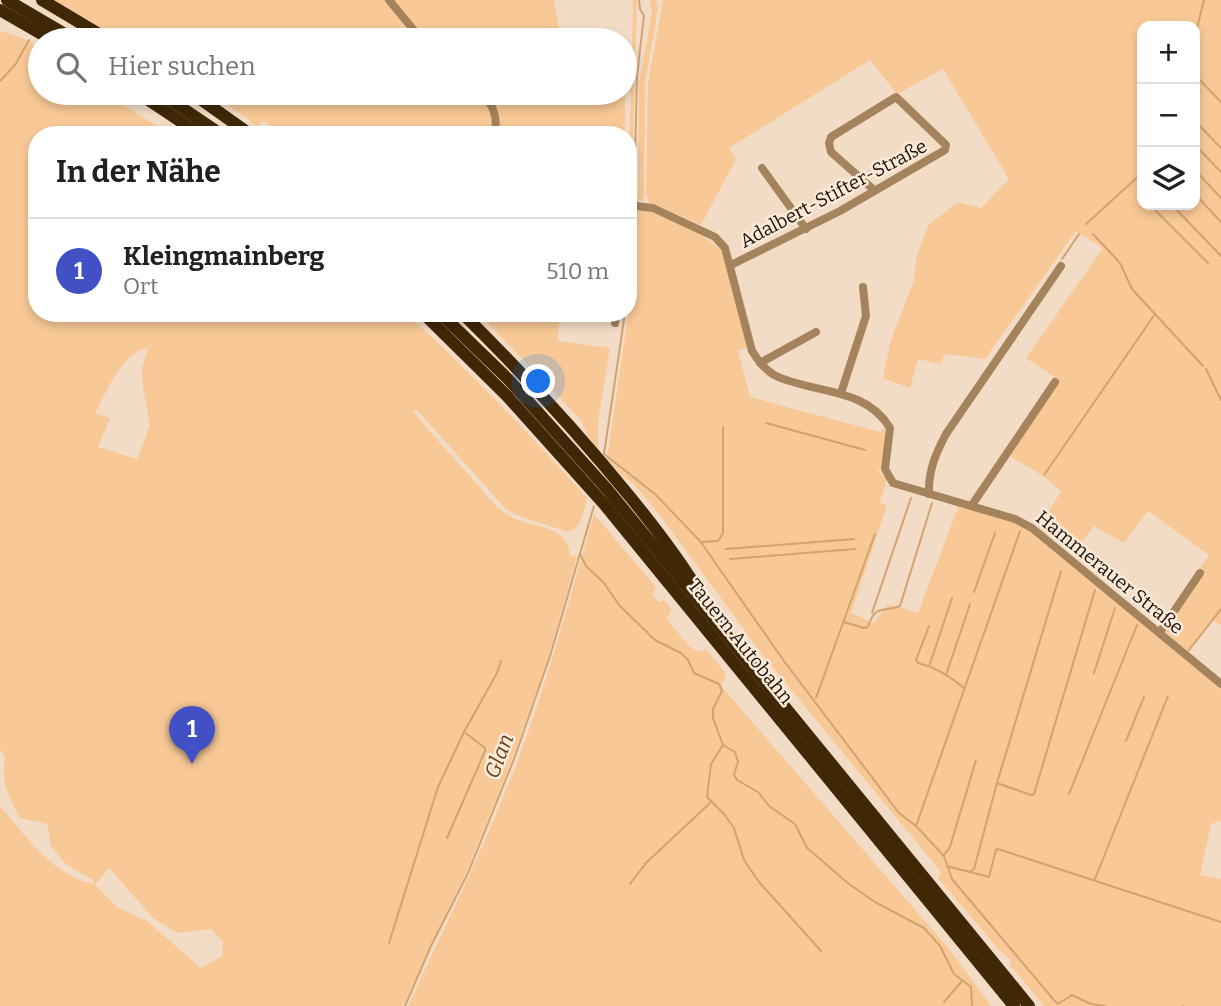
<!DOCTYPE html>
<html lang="de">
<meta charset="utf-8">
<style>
:root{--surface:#fff;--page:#f2f2f2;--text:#202124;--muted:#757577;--line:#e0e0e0;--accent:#4150c4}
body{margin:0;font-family:Bitter,serif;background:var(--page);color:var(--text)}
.controls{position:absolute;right:21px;top:21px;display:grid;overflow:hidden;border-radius:14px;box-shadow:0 4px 10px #0003}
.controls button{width:63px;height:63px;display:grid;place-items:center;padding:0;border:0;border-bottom:2px solid var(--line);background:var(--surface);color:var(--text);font:35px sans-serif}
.you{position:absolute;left:539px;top:382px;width:24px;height:24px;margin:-18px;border:5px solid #fff;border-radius:50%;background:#1a73e8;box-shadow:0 0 0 10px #1a73e833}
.badge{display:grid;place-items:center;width:46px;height:46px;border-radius:50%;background:var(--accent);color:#fff;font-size:23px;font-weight:700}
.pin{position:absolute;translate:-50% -58px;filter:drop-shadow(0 2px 4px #0008)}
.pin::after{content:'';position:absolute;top:37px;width:24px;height:21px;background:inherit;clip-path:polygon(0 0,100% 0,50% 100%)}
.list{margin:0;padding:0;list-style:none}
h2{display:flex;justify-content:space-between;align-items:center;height:91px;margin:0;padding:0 28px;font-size:30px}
h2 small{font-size:23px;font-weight:400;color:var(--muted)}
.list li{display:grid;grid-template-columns:46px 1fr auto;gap:21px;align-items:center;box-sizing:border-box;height:105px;padding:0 28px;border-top:2px solid var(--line)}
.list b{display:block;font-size:26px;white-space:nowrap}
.list p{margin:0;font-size:23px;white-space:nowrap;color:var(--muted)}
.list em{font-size:23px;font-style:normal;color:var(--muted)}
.icon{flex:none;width:38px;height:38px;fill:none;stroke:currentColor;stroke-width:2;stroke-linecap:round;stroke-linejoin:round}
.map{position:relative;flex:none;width:1221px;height:1006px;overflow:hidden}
.search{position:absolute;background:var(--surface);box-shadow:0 4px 10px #0003;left:28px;top:28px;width:609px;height:77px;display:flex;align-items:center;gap:18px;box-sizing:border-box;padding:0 24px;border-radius:38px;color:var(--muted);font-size:26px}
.panel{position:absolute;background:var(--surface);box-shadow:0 4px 10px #0003;left:28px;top:126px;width:609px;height:196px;border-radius:28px}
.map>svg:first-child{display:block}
.green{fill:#f8c996;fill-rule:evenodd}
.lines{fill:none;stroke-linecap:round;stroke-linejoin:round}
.stream{stroke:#d3a36f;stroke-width:2}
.minor{stroke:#a5835d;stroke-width:8}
.highway{stroke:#402705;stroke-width:12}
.labels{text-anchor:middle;stroke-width:5;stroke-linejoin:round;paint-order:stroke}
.street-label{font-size:19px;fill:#1b130b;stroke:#fcead8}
.water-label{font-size:21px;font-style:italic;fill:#634119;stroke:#fcead8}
</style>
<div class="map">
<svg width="1221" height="1006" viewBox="0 0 1221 1006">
<rect width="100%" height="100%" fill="#f2dcc6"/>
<!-- green -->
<g class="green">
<path d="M54 0H554L561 40H123Z"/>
<path d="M633 0H637L631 203H628Z"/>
<path d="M649 0H658L656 2 658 8 645 84 644 200 638 201 639 85 652 12Z"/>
<path d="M663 0H1221V625L1212 620 1189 652 1164 631 1203 571 1200 568 1209 555 1148 511 1124 543 1094 526 1076 550 1070 552 1039 527 1061 491 1043 476 1009 455 1059 380 1026 358 1103 248 1076 231 985 359 945 354 940 364 918 359 910 388 883 378 890 343 914 280 916 259 928 225 958 202 981 208 1009 179 943 69 897 94 870 60 729 148 736 159 701 225 649 202 646 194 648 83ZM1142 26H1195V205H1142Z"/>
<path d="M0 31C47 44 40 47 40 93H104L171 135H37V313H405C470 370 529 434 587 498 584 511 582 527 569 532L516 515 505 508 416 409 413 411C431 434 451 455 470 476 482 489 492 505 508 515 529 529 569 523 570 555L577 557 546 665 509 767 470 864 403 1006H0V806C25 835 54 877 94 884L93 880 66 864 51 846 47 824 20 818C9 797 0 781 5 758L0 749ZM148 348 142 367 143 388 150 425 137 459 98 447 110 418 95 413C107 392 121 353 148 348ZM109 868 153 918 177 933 211 929 223 941 222 956 201 968 147 921 117 907 95 885Z"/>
<path d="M625 59V135H279L280 131 264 121 257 126 211 93H625Z"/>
<path d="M637 208H644C670 220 707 231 724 255L747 348 738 350 750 397 880 432 885 427 886 442 881 468 878 471 887 479 880 503 887 505 851 613 874 623 888 604 918 613 959 505 1019 523 1031 531 1221 687V821L1211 824 1200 875 1221 879V1006H1044L1011 966 1010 959 1000 951 938 878 941 872 765 658 662 518 634 484 621 475 607 459 628 316Z"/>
<path d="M478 313H559L558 341 610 348 598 422V449L588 436 580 419Z"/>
<path d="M594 514 656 587 652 595 659 602 664 600 672 610 667 619 689 646 699 652 706 649 726 674 721 686 950 950 991 1006H408C442 932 479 859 509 783 544 696 568 604 594 514Z"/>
</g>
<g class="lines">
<!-- stream -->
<g class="stream">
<path d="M1195 36 1204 0"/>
<path d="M1195 75 1221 102"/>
<path d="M0 81 15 65 29 40"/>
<path d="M1195 121 1221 148"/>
<path d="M1195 145 1221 172"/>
<path d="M1195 170 1221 198"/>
<path d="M1138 193 1142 197"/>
<path d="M1195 194 1221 222"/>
<path d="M634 201 637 75 644 16 640 9 639 0"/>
<path d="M1150 205 1208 263"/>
<path d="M1172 205 1221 256"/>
<path d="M1086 224 1142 173"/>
<path d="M1093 234 1120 263 1132 289 1203 366"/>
<path d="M1062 259 1079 234"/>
<path d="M628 283 634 210"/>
<path d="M625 313 604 454 655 494 700 541 784 661 899 813 916 826 944 856 952 879 1053 999 1058 1004 1072 995 1091 1004 1106 1006"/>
<path d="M1206 369 1221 400"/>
<path d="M766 423 865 450"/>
<path d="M1044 475 1155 314"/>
<path d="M702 542 718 541 723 533V427"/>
<path d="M726 549 854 539"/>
<path d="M580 554 586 566 604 583 619 605 655 640 681 653 688 660 694 673 719 684 722 691 713 709V718L723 745 711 764 707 797 724 814 734 828 744 860 759 882 821 951"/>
<path d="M730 559 855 549"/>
<path d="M974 592 995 533"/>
<path d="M872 613 911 498"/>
<path d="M844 622 864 628 868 627C875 604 882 613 900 606L932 503"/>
<path d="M929 626 916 660 918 663C935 667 951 677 964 688"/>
<path d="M1189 650 1221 609"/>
<path d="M930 664 952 598"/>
<path d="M1094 673 1115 608"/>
<path d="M946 675 970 604"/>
<path d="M816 698 875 534"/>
<path d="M1126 741 1144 697"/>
<path d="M723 745 735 752 738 762 734 774 737 780 758 792 769 806 795 824 807 848 849 884 875 902 924 928 940 946 954 974 971 987 972 1006"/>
<path d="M997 783 1031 795 1034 794 1095 590"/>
<path d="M1069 794 1137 625"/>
<path d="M916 826 1020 531"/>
<path d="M447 838 485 751V748L464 732"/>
<path d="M944 855 950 847 976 760"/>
<path d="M947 866 989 877 996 850 998 849 1221 922"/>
<path d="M970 872 974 869 997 783 1061 571"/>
<path d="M1095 879 1168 696"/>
<path d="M630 884 646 863 710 803"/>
<path d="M389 943 438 787 464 732 497 673 501 661"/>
<path d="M944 1002 962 981"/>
<path d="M405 1006 431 946 468 873 514 759 550 656 594 506"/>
<path d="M1182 1006H1183"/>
</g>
<!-- minor -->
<g class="minor">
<path d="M389 0 422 40"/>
<path d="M482 93C493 105 499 118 494 135"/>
<path d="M762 168 806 229"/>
<path d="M628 205 653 208 715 237 725 248 752 351C758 360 764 369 774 375 812 394 865 386 890 428L885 469 893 483 1015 519 1032 528 1221 684"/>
<path d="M731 265 840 211 945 150 946 145 896 97 831 137 829 143 831 152 874 190"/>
<path d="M615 323 616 313"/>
<path d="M760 363 816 332"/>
<path d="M841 393 866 316 863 287"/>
<path d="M929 494C928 471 936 453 946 434L1061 266"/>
<path d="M972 505 1055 382"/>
<path d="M1160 632 1200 573"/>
</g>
<!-- highway -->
<g class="highway">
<path d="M7 0 75 40"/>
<path d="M42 0 109 40"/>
<path d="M0 10 52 40"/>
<path d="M138 93 201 135"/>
<path d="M160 93 222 135"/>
<path d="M192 93 251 135"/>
<path d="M423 313 507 396 604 504 1014 1006"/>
<path d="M440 313 509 380 607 489 1029 1006"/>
<path d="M462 313C522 372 578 433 631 498 657 530 682 562 702 597"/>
</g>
</g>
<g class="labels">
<!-- street labels -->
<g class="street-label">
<text transform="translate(833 193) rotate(-28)" y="7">Adalbert-Stifter-Straße</text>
<text transform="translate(1110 572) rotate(39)" y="7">Hammerauer Straße</text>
<text transform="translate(741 641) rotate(51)" y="7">Tauern Autobahn</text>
</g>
<!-- water labels -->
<g class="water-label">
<text transform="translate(499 756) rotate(-69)" y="7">Glan</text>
</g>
</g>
</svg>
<div class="controls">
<button>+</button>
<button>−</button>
<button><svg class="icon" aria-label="layers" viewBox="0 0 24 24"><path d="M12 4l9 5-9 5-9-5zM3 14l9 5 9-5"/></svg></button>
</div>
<div class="you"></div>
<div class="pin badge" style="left:192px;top:764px">1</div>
<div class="search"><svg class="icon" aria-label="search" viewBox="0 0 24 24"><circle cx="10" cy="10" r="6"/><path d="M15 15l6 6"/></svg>Hier suchen</div>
<section class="panel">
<h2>In der Nähe<small></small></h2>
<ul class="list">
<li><span class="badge">1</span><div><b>Kleingmainberg</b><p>Ort</p></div><em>510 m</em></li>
</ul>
</section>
</div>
